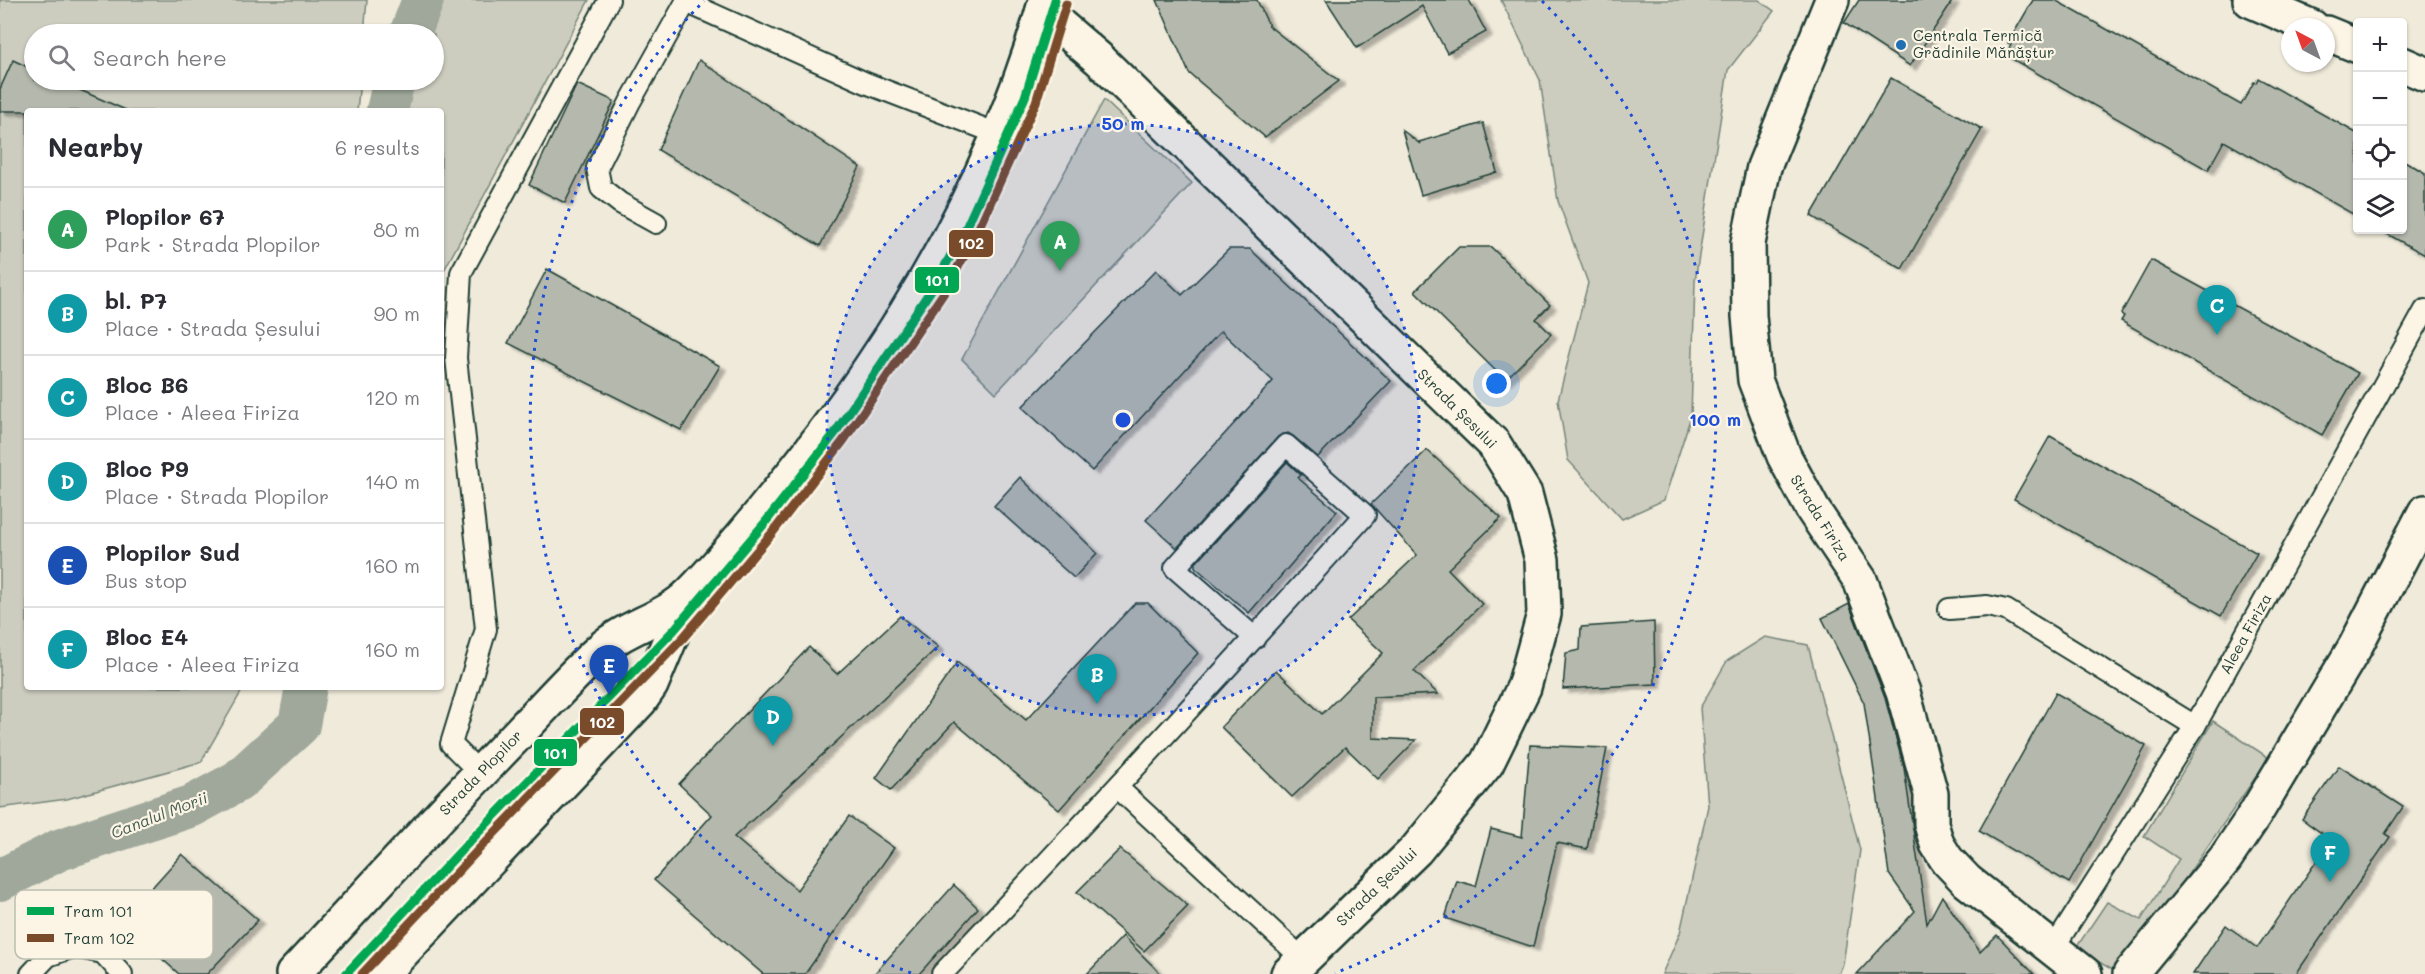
<!DOCTYPE html>
<meta charset="utf-8">
<style>
:root{--surface:#fff;--page:#f7f7f7;--text:#2b2b33;--muted:#7c7c81;--line:#e1e1e2;--accent:#d93025}
body{margin:0;font-family:Mali,sans-serif;background:var(--page);color:var(--text)}
.controls{position:absolute;right:18px;top:18px;display:grid;overflow:hidden;border-radius:6px;box-shadow:0 2px 4px #0004}
.controls button{width:54px;height:54px;display:grid;place-items:center;padding:0;border:0;border-bottom:2px solid var(--line);background:var(--surface);color:var(--text);font:30px sans-serif}
.compass{position:absolute;left:2281px;top:18px;width:54px;height:54px;border-radius:50%;background:var(--surface);box-shadow:0 2px 4px #0004;rotate:319deg}
.you{position:absolute;left:1497px;top:384px;width:21px;height:21px;margin:-15px;border:4px solid #fff;border-radius:50%;background:#1a73e8;box-shadow:0 0 0 9px #1a73e833}
.badge{display:grid;place-items:center;width:39px;height:39px;border-radius:50%;background:var(--accent);color:#fff;font-size:20px;font-weight:700}
.pin{position:absolute;translate:-50% -50px;filter:drop-shadow(0 2px 3px #0008)}
.pin::after{content:'';position:absolute;top:32px;width:21px;height:18px;background:inherit;clip-path:polygon(0 0,100% 0,50% 100%)}
.list{margin:0;padding:0;list-style:none}
h2{display:flex;justify-content:space-between;align-items:center;height:78px;margin:0;padding:0 24px;font-size:26px}
h2 small{font-size:20px;font-weight:400;color:var(--muted)}
.list li{display:grid;grid-template-columns:39px 1fr auto;gap:18px;align-items:center;box-sizing:border-box;height:84px;padding:0 24px;border-top:2px solid var(--line)}
.list b{display:block;font-size:22px;white-space:nowrap}
.list p{margin:0;font-size:20px;white-space:nowrap;color:var(--muted)}
.list em{font-size:20px;font-style:normal;color:var(--muted)}
.icon{flex:none;width:33px;height:33px;fill:none;stroke:currentColor;stroke-width:2;stroke-linecap:round;stroke-linejoin:round}
.map{position:relative;flex:none;width:2425px;height:974px;overflow:hidden}
.search{position:absolute;background:var(--surface);box-shadow:0 2px 4px #0004;left:24px;top:24px;width:420px;height:66px;display:flex;align-items:center;gap:15px;box-sizing:border-box;padding:0 21px;border-radius:33px;color:var(--muted);font-size:22px}
.panel{position:absolute;background:var(--surface);box-shadow:0 2px 4px #0004;left:24px;top:108px;width:420px;height:582px;border-radius:6px}
.map>svg:first-child{display:block}
.green{fill:#cccdbf;stroke:#76857a;stroke-width:1.5}
.lines{fill:none;stroke-linecap:round;stroke-linejoin:round}
.canal{stroke:#9fa89a;stroke-width:42}
.building{fill:#b5b9ad;stroke:#1f3d34;stroke-width:1.5;filter:url(#shadow)}
.lane-casing{stroke:#1f3d34;stroke-width:24}
.street-casing{stroke:#1f3d34;stroke-width:38}
.secondary-casing{stroke:#1f3d34;stroke-width:38}
.lane{stroke:#fcf5e5;stroke-width:20}
.street{stroke:#fcf5e5;stroke-width:33}
.secondary{stroke:#fcf5e5;stroke-width:33}
.tram-1-casing{stroke:#fcf5e5;stroke-width:14}
.tram-2-casing{stroke:#fcf5e5;stroke-width:14}
.tram-1{stroke:#00a651;stroke-width:9}
.tram-2{stroke:#7a4b2a;stroke-width:9}
.ring{fill:none;stroke:#1d4ed8;stroke-width:3;stroke-dasharray:3 6}
.poi-dot{fill:#1f6fb2;stroke:#fcf5e5;stroke-width:2}
.labels{text-anchor:middle;stroke-width:4.5;stroke-linejoin:round;paint-order:stroke}
.poi-label{font-size:15px;fill:#1f3d34;stroke:#fcf5e5;text-anchor:start}
.street-label{font-size:15px;fill:#1f3d34;stroke:#fcf5e5}
.water-label{font-size:16px;font-style:italic;fill:#455d53;stroke:#fcf5e5}
.key{fill:#fcf5e5;stroke:#babeb0;stroke-width:1.5}
.key-label{font-size:16px;fill:#1f3d34}
.centre{fill:#1d4ed8;stroke:#fcf5e5;stroke-width:3}
.ring-label{font-size:18px;text-anchor:middle;font-weight:bold;fill:#1d4ed8;stroke:#fcf5e5;stroke-width:4.5;stroke-linejoin:round;paint-order:stroke}
.line-badge{stroke:#fcf5e5;stroke-width:2}
.badge-label{font-size:16px;text-anchor:middle;font-weight:bold;fill:#fff}
</style>
<div class="map">
<svg width="2425" height="974" viewBox="0 0 2425 974">
<defs>
<filter id="shadow"><feDropShadow dx="6" dy="4" stdDeviation="1.5" flood-color="#0004"/></filter>
</defs>
<rect width="100%" height="100%" fill="#efeada"/>
<filter id="ink" filterUnits="userSpaceOnUse"><feTurbulence type="fractalNoise" baseFrequency=".0167" numOctaves="2"/><feDisplacementMap in="SourceGraphic" scale="12" xChannelSelector="R" yChannelSelector="G"/><feConvolveMatrix kernelMatrix="1 2 1 2 8 2 1 2 1" color-interpolation-filters="sRGB"/></filter>
<g filter="url(#ink)">
<!-- green -->
<g class="green">
<path d="M0 0H367L364 34H34V80H360L357 111H27V687H244L201 762 67 799 0 808Z"/>
<path d="M431 0H589L441 276V111H398L400 91 404 80H434V34H419Z"/>
<path d="M1501 0H1759L1774 11 1728 70 1695 281 1691 416 1664 500 1622 519 1568 460 1558 400 1588 283 1558 201 1540 80Z"/>
<path d="M1104 100 1192 183 996 393 962 359Z"/>
<path d="M1765 637 1808 645 1860 850 1843 964 1839 974H1662L1680 933 1708 806 1700 708 1727 661Z"/>
<path d="M2213 721 2269 758 2119 974 2076 948 2107 902 2141 920 2179 859 2144 836Z"/>
</g>
<g class="lines">
<!-- canal -->
<g class="canal">
<path d="M410 34 423 0"/>
<path d="M387 111 394 80"/>
<path d="M0 880 59 850 192 806 238 781 299 725 306 687"/>
</g>
</g>
<!-- building -->
<g class="building">
<path d="M1157 0H1257L1269 26 1339 81 1265 137 1189 73Z"/>
<path d="M1326 0H1469L1486 32 1447 53 1422 6 1357 48Z"/>
<path d="M1859 0H1953L1910 66 1844 23Z"/>
<path d="M2033 0H2055L2241 105 2254 82 2256 83 2258 78 2358 134V217L2224 141 2208 170 2005 55 2011 45 2008 43Z"/>
<path d="M13 60 34 70V80H57L128 111H0V89Z"/>
<path d="M699 60 860 167 820 246 658 150Z"/>
<path d="M1891 78 1982 129 1902 269 1811 216Z"/>
<path d="M577 84 614 101 565 203 529 185Z"/>
<path d="M1483 123 1497 172 1421 195 1402 130 1420 144 1419 142Z"/>
<path d="M2403 160 2425 173V255L2380 230H2403Z"/>
<path d="M1459 247H1491L1550 305 1536 319 1551 334 1505 380 1415 291Z"/>
<path d="M1229 249H1250L1391 381 1318 457 1293 436 1288 433 1278 437 1177 548 1146 520 1273 381 1221 331 1092 471 1022 407 1156 270 1182 295Z"/>
<path d="M2151 260 2358 373 2322 435 2121 321 2124 316 2121 314Z"/>
<path d="M547 269 720 366 681 430 508 343Z"/>
<path d="M2050 436 2257 553 2221 616 2014 499Z"/>
<path d="M1427 450 1501 518 1448 569 1482 604 1414 671 1438 694 1373 697V738L1416 740 1378 779 1345 747 1292 797 1221 727 1276 670 1322 714 1383 653 1348 620 1417 555 1371 504Z"/>
<path d="M1287 462 1301 475 1298 478 1337 511 1249 613 1195 567V564Z"/>
<path d="M1020 477 1097 553 1074 578 994 506Z"/>
<path d="M1135 603H1148L1198 653 1059 810 954 722 891 790 876 778 957 662 1026 720Z"/>
<path d="M1849 604 1885 698 1904 768 1927 924 1942 896 1980 952 1997 935 2034 974H1857L1915 911 1889 874 1864 703 1822 618Z"/>
<path d="M900 616 938 647 734 837 797 890 849 816 894 848 805 974H763L654 880 712 815 679 784 809 647 837 674Z"/>
<path d="M1654 622 1655 684 1563 689 1566 653 1580 650 1581 627Z"/>
<path d="M2056 693 2146 746 2069 883 1979 831Z"/>
<path d="M1530 745 1607 748 1587 849 1557 843 1533 947 1445 918 1457 881 1476 886 1491 829 1522 837Z"/>
<path d="M2339 766 2403 807 2385 834 2390 837 2296 974H2193L2226 925 2257 948 2331 840 2302 819Z"/>
<path d="M1120 849 1188 906 1144 951 1077 892Z"/>
<path d="M182 854 258 920 207 974H179L121 922Z"/>
<path d="M954 885 978 908 919 974H874Z"/>
<path d="M1123 936 1161 974H1087Z"/>
</g>
<g class="lines">
<defs>
<g id="lane">
<path d="M686 2 866 83 998 134"/>
<path d="M656 223 620 203 601 188 597 168 630 102 687 0"/>
<path d="M1949 609 1987 606 2006 610 2195 726"/>
<path d="M480 773 451 744 486 629 456 358 461 273 609 0"/>
<path d="M1118 788 1303 959"/>
<path d="M2053 949 2195 726 2425 310"/>
<path d="M31 974 48 956 74 947 103 953 122 974"/>
<path d="M942 974C1085 823 1226 670 1365 515L1286 445 1175 568 1255 638"/>
</g>
<g id="street">
<path d="M1832 0 1764 167 1748 243 1749 316 1755 380 1784 456 1813 510 1860 580 1878 627 1903 692 1931 794V824L1937 844 1947 860 1967 881 2085 974"/>
<path d="M2250 0 2312 27"/>
<path d="M1043 11 1099 59 1494 444 1525 494 1542 560 1544 614 1524 687 1487 763 1416 850 1288 974"/>
<path d="M2326 33 2358 46"/>
<path d="M2402 64 2425 74"/>
<path d="M2130 974 2225 859 2254 816 2355 647 2425 512"/>
</g>
<g id="secondary">
<path d="M293 974C368 894 441 813 517 735 544 707 571 676 600 650 626 626 666 619 691 593 724 559 755 521 785 483 900 340 996 178 1046 0"/>
<path d="M382 974 640 701 651 685 688 596"/>
</g>
</defs>
<!-- lane casing -->
<use href="#lane" class="lane-casing"/>
<!-- street casing -->
<use href="#street" class="street-casing"/>
<!-- secondary casing -->
<use href="#secondary" class="secondary-casing"/>
<!-- lane -->
<use href="#lane" class="lane"/>
<!-- street -->
<use href="#street" class="street"/>
<!-- secondary -->
<use href="#secondary" class="secondary"/>
<defs>
<path id="tram-1" d="M346 974 470 841 674 630 764 524 835 433 935 284 966 228 1025 97 1055 0"/>
<path id="tram-2" d="M362 974 479 849 683 638 773 532 844 440 945 291 976 234 1036 102 1066 4"/>
</defs>
<!-- tram-1 casing -->
<use href="#tram-1" class="tram-1-casing"/>
<!-- tram-2 casing -->
<use href="#tram-2" class="tram-2-casing"/>
<!-- tram-1 -->
<use href="#tram-1" class="tram-1"/>
<!-- tram-2 -->
<use href="#tram-2" class="tram-2"/>
</g>
</g>
<!-- distance rings -->
<circle cx="1123" cy="420" r="296" fill="#1d4ed8" fill-opacity=".12"/>
<g class="ring">
<circle cx="1123" cy="420" r="296"/>
<path d="M911 973A592 592 0 0 1 704 1M1542 1A592 592 0 0 1 1335 973"/>
</g>
<!-- markers -->
<circle class="poi-dot" cx="1901" cy="45" r="6"/>
<g class="labels">
<!-- poi labels -->
<g class="poi-label">
<text x="1913" y="41">Centrala Termică<tspan x="1913" dy="17">Grădinile Mănăștur</tspan></text>
</g>
<!-- street labels -->
<g class="street-label">
<text transform="translate(1457 409) rotate(45)" y="5">Strada Șesului</text>
<text transform="translate(1820 518) rotate(58)" y="5">Strada Firiza</text>
<text transform="translate(2246 634) rotate(-61)" y="5">Aleea Firiza</text>
<text transform="translate(481 773) rotate(-46)" y="5">Strada Plopilor</text>
<text transform="translate(1377 887) rotate(-44)" y="5">Strada Șesului</text>
</g>
<!-- water labels -->
<g class="water-label">
<text transform="translate(159 815) rotate(-21)" y="6">Canalul Morii</text>
</g>
</g>
<!-- legend -->
<rect x="15" y="890" width="198" height="69" rx="9" class="key"/>
<rect x="27" y="907" width="27" height="8" fill="#00a651"/>
<rect x="27" y="934" width="27" height="8" fill="#7a4b2a"/>
<g class="key-label">
<text x="64" y="917">Tram 101</text>
<text x="64" y="944">Tram 102</text>
</g>
<circle cx="1123" cy="420" r="9" class="centre"/>
<g class="ring-label">
<text x="1123" y="130">50 m</text>
<text x="1715" y="426">100 m</text>
</g>
<g class="line-badge">
<rect x="948" y="229" width="46" height="29" rx="6" fill="#7a4b2a"/>
<rect x="914" y="266" width="46" height="28" rx="6" fill="#00a651"/>
<rect x="579" y="707" width="46" height="29" rx="6" fill="#7a4b2a"/>
<rect x="533" y="738" width="45" height="29" rx="6" fill="#00a651"/>
</g>
<g class="badge-label">
<text x="971" y="249">102</text>
<text x="937" y="286">101</text>
<text x="602" y="728">102</text>
<text x="555" y="759">101</text>
</g>
</svg>
<div class="controls">
<button>+</button>
<button>−</button>
<button><svg class="icon" aria-label="locate" viewBox="0 0 24 24"><circle cx="12" cy="12" r="6"/><path d="M12 2v4M12 18v4M2 12h4M18 12h4"/></svg></button>
<button><svg class="icon" aria-label="layers" viewBox="0 0 24 24"><path d="M12 4l9 5-9 5-9-5zM3 14l9 5 9-5"/></svg></button>
</div>
<svg class="compass" viewBox="-18 -18 36 36"><path d="M0-13l5 13h-10z" fill="#e53935"/><path d="M0 13l5-13h-10z" fill="#7c7c81"/></svg>
<div class="you"></div>
<div class="pin badge" style="left:1060px;top:271px;background:#2e9e5b">A</div>
<div class="pin badge" style="left:1097px;top:704px;background:#0f9aa8">B</div>
<div class="pin badge" style="left:2217px;top:335px;background:#0f9aa8">C</div>
<div class="pin badge" style="left:773px;top:746px;background:#0f9aa8">D</div>
<div class="pin badge" style="left:609px;top:695px;background:#1a4fb4">E</div>
<div class="pin badge" style="left:2330px;top:882px;background:#0f9aa8">F</div>
<div class="search"><svg class="icon" aria-label="search" viewBox="0 0 24 24"><circle cx="10" cy="10" r="6"/><path d="M15 15l6 6"/></svg>Search here</div>
<section class="panel">
<h2>Nearby<small>6 results</small></h2>
<ul class="list">
<li><span class="badge" style="background:#2e9e5b">A</span><div><b>Plopilor 67</b><p>Park · Strada Plopilor</p></div><em>80 m</em></li>
<li><span class="badge" style="background:#0f9aa8">B</span><div><b>bl. P7</b><p>Place · Strada Șesului</p></div><em>90 m</em></li>
<li><span class="badge" style="background:#0f9aa8">C</span><div><b>Bloc B6</b><p>Place · Aleea Firiza</p></div><em>120 m</em></li>
<li><span class="badge" style="background:#0f9aa8">D</span><div><b>Bloc P9</b><p>Place · Strada Plopilor</p></div><em>140 m</em></li>
<li><span class="badge" style="background:#1a4fb4">E</span><div><b>Plopilor Sud</b><p>Bus stop</p></div><em>160 m</em></li>
<li><span class="badge" style="background:#0f9aa8">F</span><div><b>Bloc E4</b><p>Place · Aleea Firiza</p></div><em>160 m</em></li>
</ul>
</section>
</div>
